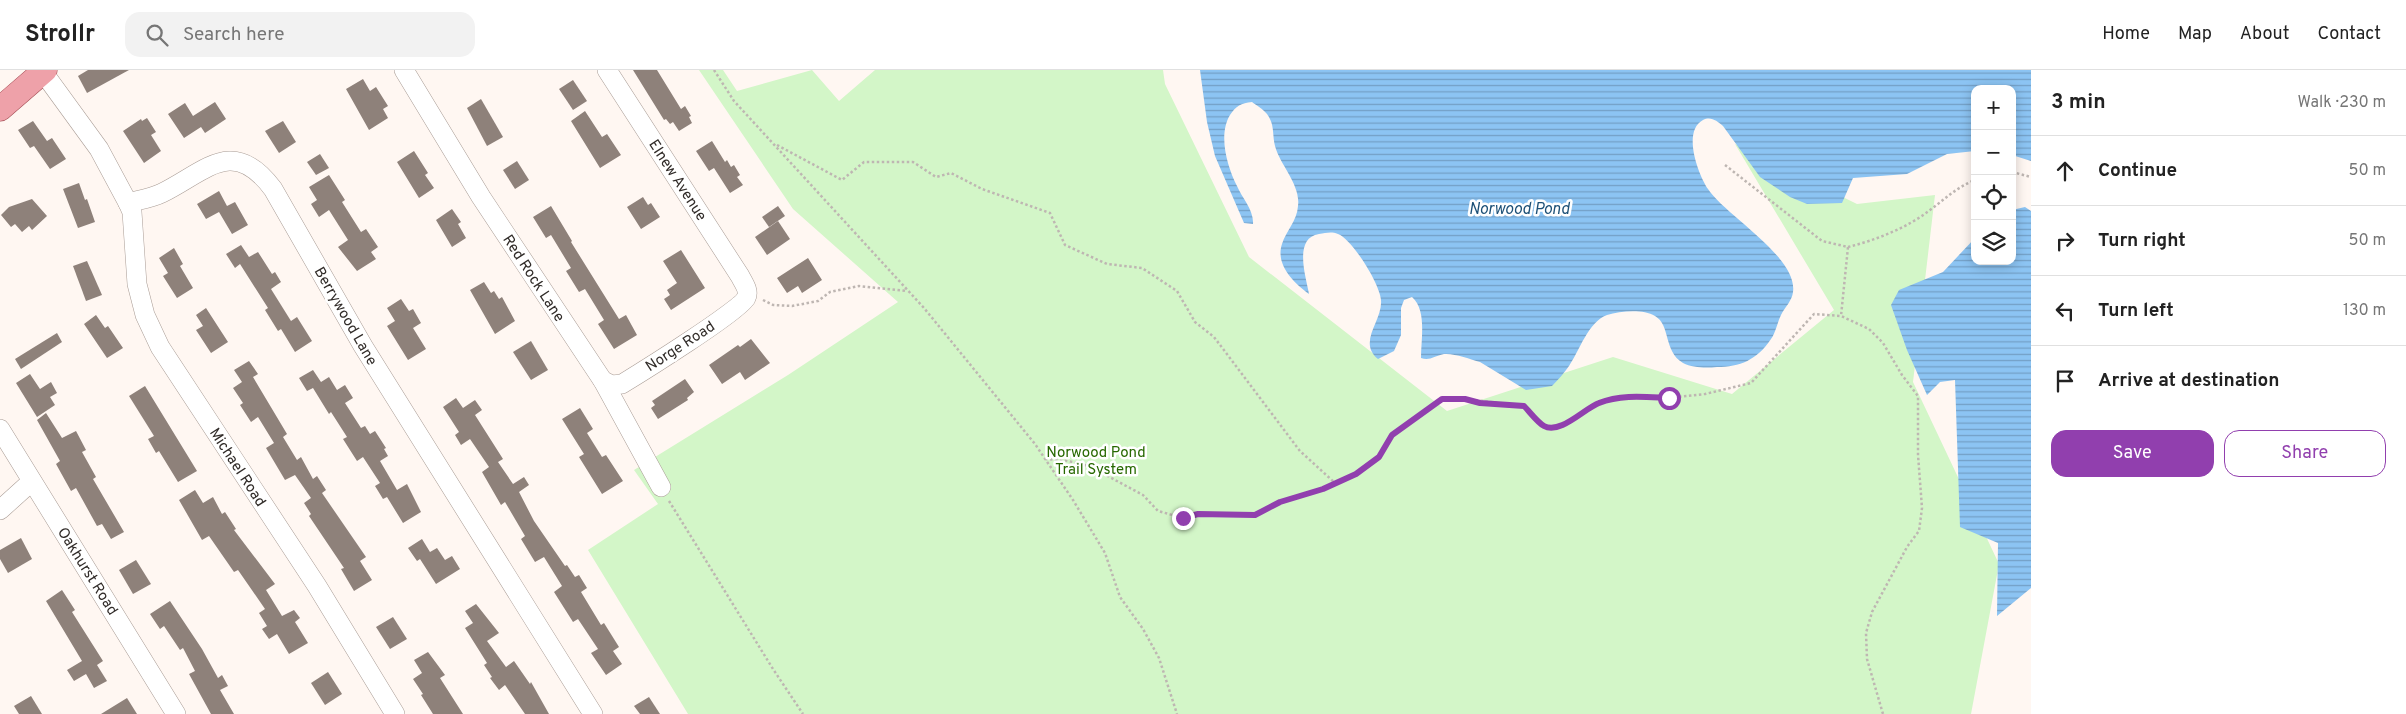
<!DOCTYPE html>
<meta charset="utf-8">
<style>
:root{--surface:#fff;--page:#f2f2f2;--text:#222;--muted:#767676;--line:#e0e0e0;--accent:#913fae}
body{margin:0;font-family:Overpass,sans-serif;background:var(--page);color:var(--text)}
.controls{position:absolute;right:15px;top:15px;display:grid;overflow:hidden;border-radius:10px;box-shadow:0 2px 12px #0003}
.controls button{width:45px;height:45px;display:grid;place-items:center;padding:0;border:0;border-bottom:1px solid var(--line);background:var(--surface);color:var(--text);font:25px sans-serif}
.stop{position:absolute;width:15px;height:15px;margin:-11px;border:4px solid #913fae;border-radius:50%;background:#fff}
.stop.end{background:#913fae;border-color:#fff;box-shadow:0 1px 5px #0008}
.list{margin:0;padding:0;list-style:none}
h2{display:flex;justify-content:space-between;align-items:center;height:65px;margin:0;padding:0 20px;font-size:21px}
h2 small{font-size:16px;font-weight:400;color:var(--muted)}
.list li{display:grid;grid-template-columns:32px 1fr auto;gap:15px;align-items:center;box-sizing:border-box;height:70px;padding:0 20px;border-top:1px solid var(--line)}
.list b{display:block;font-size:19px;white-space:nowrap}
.list em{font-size:16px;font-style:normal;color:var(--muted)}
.actions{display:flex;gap:10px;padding:15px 20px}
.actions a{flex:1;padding:11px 0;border:1px solid var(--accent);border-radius:15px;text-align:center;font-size:18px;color:var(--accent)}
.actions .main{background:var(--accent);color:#fff}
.icon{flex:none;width:28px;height:28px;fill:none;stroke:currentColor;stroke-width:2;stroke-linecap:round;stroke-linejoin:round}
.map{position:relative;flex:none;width:2031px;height:644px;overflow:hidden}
header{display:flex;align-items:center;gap:30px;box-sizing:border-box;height:70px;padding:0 25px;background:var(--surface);border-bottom:1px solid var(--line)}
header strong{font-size:24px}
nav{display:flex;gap:28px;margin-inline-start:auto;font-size:18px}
.search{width:350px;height:45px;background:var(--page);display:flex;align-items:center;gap:12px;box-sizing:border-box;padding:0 18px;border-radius:15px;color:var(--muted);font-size:19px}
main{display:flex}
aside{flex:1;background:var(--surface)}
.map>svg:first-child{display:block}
.park{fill:#d3f6c8}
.water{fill:url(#water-rules)}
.building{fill:#8e817a}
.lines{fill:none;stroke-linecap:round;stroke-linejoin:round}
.minor-casing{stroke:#a99c95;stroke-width:20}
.major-casing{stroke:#a54f56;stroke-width:25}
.path{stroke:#beb6b2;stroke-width:2.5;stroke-dasharray:2.5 2.5;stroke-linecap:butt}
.minor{stroke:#fff;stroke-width:19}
.major{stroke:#eea1a9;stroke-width:24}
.route{stroke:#913fae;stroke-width:6}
.labels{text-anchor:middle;stroke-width:5;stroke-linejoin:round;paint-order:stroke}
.street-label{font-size:15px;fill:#312c29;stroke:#fff}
.park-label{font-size:15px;fill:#276800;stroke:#fff}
.water-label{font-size:16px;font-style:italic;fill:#1c5077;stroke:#fff}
</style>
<header>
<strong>Strollr</strong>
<div class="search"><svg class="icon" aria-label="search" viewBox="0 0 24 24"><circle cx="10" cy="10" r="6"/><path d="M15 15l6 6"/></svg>Search here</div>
<nav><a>Home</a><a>Map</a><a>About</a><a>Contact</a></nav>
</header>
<main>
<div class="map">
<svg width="2031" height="644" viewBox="0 0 2031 644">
<defs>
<pattern id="water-rules" width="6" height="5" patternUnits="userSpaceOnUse" patternTransform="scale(1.25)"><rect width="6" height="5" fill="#8cc4f3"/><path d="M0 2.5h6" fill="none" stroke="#739fc5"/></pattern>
</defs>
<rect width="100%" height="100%" fill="#fff7f2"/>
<!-- park -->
<path class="park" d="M699 0H723L737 21 812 0 839 31 875 0H1163L1165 14 1249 187 1447 341 1613 287 1732 324 1834 240 1735 74 1857 134 1935 125 1913 312 1999 494 1971 644H688L588 480 658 434 634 400 788 305 898 232 793 139Z"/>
<!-- water -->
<g class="water">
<path d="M1200 0H2031V91L2012 85V19H1975V81L1947 84 1907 104 1853 108 1842 133 1807 134 1790 127 1760 107 1723 56C1717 51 1711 46 1703 50 1682 61 1698 104 1708 119 1726 146 1798 187 1793 222 1792 231 1785 237 1781 245 1777 253 1776 262 1771 269 1757 290 1740 297 1717 297 1706 298 1693 298 1683 293 1663 281 1671 255 1655 246 1643 239 1621 241 1607 245 1588 252 1580 280 1569 296 1564 303 1558 310 1552 316L1526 320 1480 292C1470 289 1454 283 1444 284 1434 286 1430 291 1421 288 1421 269 1427 240 1412 227L1404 230 1401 238V265L1394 281 1378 289C1357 272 1383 251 1381 230 1380 214 1352 169 1338 164 1331 161 1326 163 1319 164 1293 168 1306 207 1309 224 1294 213 1275 195 1282 174 1286 161 1297 151 1298 136 1301 115 1280 95 1275 76 1272 64 1275 55 1267 44 1263 39 1256 35 1252 32 1241 33 1236 36 1230 45 1218 65 1227 96 1237 116 1242 128 1254 140 1253 154L1244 153 1215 86 1207 52Z"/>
<path d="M2025 137 2031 141V518L1997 546 1998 473 1960 457 1955 310 1940 312 1927 325 1907 280 1891 235 1899 220 1943 202 1975 168V191H2012V140Z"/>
</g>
<!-- building -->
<g class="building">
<path d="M88 0H129L87 23 78 6Z"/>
<path d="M633 0H657L681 39 685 36 691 46 689 47 692 53 679 61 673 52 670 54 666 49 664 50Z"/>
<path d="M363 9 370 21 376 17 388 36 383 39 388 48 369 60 346 19Z"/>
<path d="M573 10 587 31 573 40 559 19Z"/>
<path d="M481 29 503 67 487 76 467 38Z"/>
<path d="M215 32 226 49 205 63 201 57 184 68 168 44 185 33 193 46Z"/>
<path d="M585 41 602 67 607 64 621 85 600 98 571 51Z"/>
<path d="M147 48 156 62 151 65 161 81 144 93 123 61 141 49 142 51Z"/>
<path d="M33 51 47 71 52 68 66 89 50 99 34 76 30 78 18 60Z"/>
<path d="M283 51 296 72 279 83 265 61Z"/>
<path d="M712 71 725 92 727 90 731 97 734 95 740 105 737 107 743 115 730 123 714 98 709 101 696 81Z"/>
<path d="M414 81 428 103 425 105 434 118 419 128 397 92Z"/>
<path d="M320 84 329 98 316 105 307 92Z"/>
<path d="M517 91 529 110 515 119 503 100Z"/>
<path d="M329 105 345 130 342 132 361 162 366 159 378 177 371 182 376 189 357 201 338 177 348 170 329 140 319 147 311 134 317 130 309 117Z"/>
<path d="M79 113 85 130 87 129 95 152 78 158 63 119Z"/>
<path d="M219 121 227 136 235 132 248 155 232 164 219 142 206 149 197 134Z"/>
<path d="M643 127 648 135 651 133 660 147 641 159 627 137Z"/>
<path d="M32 129 47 146 32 160 29 156 22 162 15 154 11 157 1 145 9 137Z"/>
<path d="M551 136 572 171 571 172 619 249 626 245 637 265 614 279 598 254 604 250 585 219 579 222 566 201 571 198 551 165 546 168 533 147Z"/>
<path d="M778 136 785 146 769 157 762 147Z"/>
<path d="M452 139 461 152 458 154 466 168 452 177 436 150Z"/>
<path d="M778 151 790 169 767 185 755 167Z"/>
<path d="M241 175 249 187 258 182 272 204 275 202 281 212 271 219 291 251 297 247 312 271 295 282 281 259 278 261 265 240 268 238 240 194 235 198 226 184Z"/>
<path d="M174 178 183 194 180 196 193 218 177 228 163 206 168 203 159 188Z"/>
<path d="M681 180 705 218 671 240 664 229 670 225 667 220 677 213 663 191Z"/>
<path d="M808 188 822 210 802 223 798 216 787 223 777 208Z"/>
<path d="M87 191 102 225 86 231 73 196Z"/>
<path d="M484 212 491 223 494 221 499 229 502 227 515 251 495 264 470 220Z"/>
<path d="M401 229 409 241 413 239 421 253 413 258 426 279 408 290 387 256 395 251 387 238Z"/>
<path d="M206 238 228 272 211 283 196 260 203 256 196 245Z"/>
<path d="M96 245 105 258 108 256 123 278 107 288 84 254Z"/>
<path d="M57 263 62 272 21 299 15 289Z"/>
<path d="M751 269 770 293 745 310 740 302 722 314 709 295 738 275 740 277Z"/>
<path d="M531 271 548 300 531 310 513 282Z"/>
<path d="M249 291 258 304 253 307 287 364 283 367 297 390 301 387 313 409 317 406 326 420 322 423 366 487 360 491 372 510 354 521 341 499 344 498 309 446 311 444 304 433 311 428 295 405 285 410 266 378 274 373 258 347 251 352 240 335 243 333 233 318 242 312 234 300Z"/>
<path d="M313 300 321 312 329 307 337 320 345 315 353 328 345 333 361 358 365 356 370 364 375 361 386 378 384 379 388 386 380 391 397 420 407 414 421 442 403 453 387 427 383 429 375 416 380 413 363 387 357 391 343 369 347 367 331 342 329 344 313 318 307 321 299 308Z"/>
<path d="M30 304 40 319 51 312 57 323 50 327 55 335 37 347 16 313Z"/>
<path d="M685 309 694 322 687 328 688 330 658 349 651 338 655 335 652 331Z"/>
<path d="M145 316 197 401 178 412 159 381 156 383 148 369 154 366 129 326Z"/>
<path d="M456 328 463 338 475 330 482 340 475 345 503 389 498 392 513 414 524 407 529 415 519 422 534 451 565 496 567 495 575 507 579 505 587 518 581 522 601 555 604 553 619 577 613 581 622 594 606 605 591 583 598 579 578 549 573 552 554 522 562 516 544 487 535 492 521 469 525 466 505 432 501 435 482 402 489 397 470 369 461 375 455 365 459 362 443 337Z"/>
<path d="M580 338 593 359 587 363 602 387 606 385 623 411 602 424 579 387 584 384 562 349Z"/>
<path d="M46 343 62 368 76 361 86 380 82 382 96 407 93 409 124 462 111 469 102 454 97 456 76 418 71 421 56 394 60 391 37 350Z"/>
<path d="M195 420 203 433 213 427 222 444 225 442 236 459 234 460 275 514 266 520 282 546 294 540 300 548 295 552 308 573 289 584 277 564 269 569 262 559 267 556 259 543 265 539 238 500 234 502 209 466 202 470 179 430Z"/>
<path d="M21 468 32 489 8 503 0 489V480Z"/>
<path d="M422 469 430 482 437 478 445 490 452 486 460 499 436 514 420 489 417 491 408 478Z"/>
<path d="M136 490 151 514 133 524 119 500Z"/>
<path d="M62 520 75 540 72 542 103 591 97 595 107 611 94 618 86 604 74 611 67 600 82 591 46 531Z"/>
<path d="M170 531 202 579 218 608 222 605 228 616 220 620 234 644H211L189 604 195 601 183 578 180 580 164 556 160 559 150 544Z"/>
<path d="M476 534 499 563 487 571 506 597 514 591 530 614 531 612 549 644H525L505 615 499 620 490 608 492 607 484 595 487 593 465 558 473 553 465 541Z"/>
<path d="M393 547 407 569 390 579 376 557Z"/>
<path d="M428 582 445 605 440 608 463 644H433L421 625 423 624 413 609 422 603 414 590Z"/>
<path d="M328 602 342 624 325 635 311 613Z"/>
<path d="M31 626 42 644H19L14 636Z"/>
<path d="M649 627 660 644H640L634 636Z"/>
<path d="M127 628 137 644H101Z"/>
</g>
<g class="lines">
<defs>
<g id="minor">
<path d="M404 0 481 127 603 311 661 417"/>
<path d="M43 2 99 79 128 133C139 130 152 128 162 123 205 102 233 65 273 119L363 276 593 644"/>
<path d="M128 133 132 142 137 214 145 245 160 277 317 516 395 644"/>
<path d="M603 311 612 315 622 314C640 303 741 240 746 228 750 221 743 212 740 206L607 0"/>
<path d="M0 359 176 644"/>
<path d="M0 440 31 412"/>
</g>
<path id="major" d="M0 39 45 0"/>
</defs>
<!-- minor casing -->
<use href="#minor" class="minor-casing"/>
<!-- major casing -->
<use href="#major" class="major-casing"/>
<!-- path -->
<g class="path">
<path d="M714 0 734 31 924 238 1035 374 1073 430 1105 483 1120 527 1143 559 1159 588 1177 644"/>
<path d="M777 75 842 110 864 92H913L936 107 951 103 982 119 1050 143 1065 175 1107 194 1142 198 1177 221 1195 252 1214 267 1300 381 1335 413"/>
<path d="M1725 95 1822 171 1848 177 1841 246"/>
<path d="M2012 102 2031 107"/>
<path d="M1848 177C1876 170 1907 158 1930 140 1945 129 1957 117 1975 110"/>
<path d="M763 230 773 235 792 236 818 231 830 222 859 216 907 221"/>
<path d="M1045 389 1064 390 1089 396 1143 425 1158 441 1183 448 1198 444 1255 445 1280 432 1323 419 1356 404 1379 387 1392 365 1442 329H1465L1524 336 1544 356 1554 358 1571 351 1599 333 1631 326 1669 328 1705 324 1751 313 1814 244 1841 246 1869 259 1883 273 1902 305 1918 326V385L1922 438 1919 461 1907 477 1872 542 1866 563 1867 589 1883 644"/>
<path d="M669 431 773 599 803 644"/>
</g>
<!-- minor -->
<use href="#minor" class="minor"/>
<!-- major -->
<use href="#major" class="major"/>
</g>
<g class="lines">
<!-- route -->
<path class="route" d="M1183 448 1198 444 1255 445 1280 432 1323 419 1356 404 1379 387 1392 365 1442 329H1465L1480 333 1524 336C1530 342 1537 352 1544 356 1560 365 1585 338 1599 333 1621 324 1646 327 1669 328"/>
</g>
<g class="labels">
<!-- street labels -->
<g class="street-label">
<text transform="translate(678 110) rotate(57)" y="5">Elnew Avenue</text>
<text transform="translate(534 208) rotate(57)" y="5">Red Rock Lane</text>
<text transform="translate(346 246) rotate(60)" y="5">Berrywood Lane</text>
<text transform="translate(680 276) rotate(-33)" y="5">Norge Road</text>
<text transform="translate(238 397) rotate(57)" y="5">Michael Road</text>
<text transform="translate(88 501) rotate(58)" y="5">Oakhurst Road</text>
</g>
<!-- park labels -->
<g class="park-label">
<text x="1096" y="387">Norwood Pond<tspan x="1096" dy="17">Trail System</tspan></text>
</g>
<!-- water labels -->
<g class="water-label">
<text x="1519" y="144">Norwood Pond</text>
</g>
</g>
</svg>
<div class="controls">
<button>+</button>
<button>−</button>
<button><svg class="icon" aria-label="locate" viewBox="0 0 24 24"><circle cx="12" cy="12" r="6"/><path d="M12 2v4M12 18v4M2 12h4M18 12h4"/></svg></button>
<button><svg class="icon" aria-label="layers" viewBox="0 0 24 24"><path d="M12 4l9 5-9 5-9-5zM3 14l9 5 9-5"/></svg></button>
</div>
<div class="stop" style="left:1669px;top:328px"></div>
<div class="stop end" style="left:1183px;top:448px"></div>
</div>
<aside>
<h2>3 min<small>Walk · 230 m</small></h2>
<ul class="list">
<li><svg class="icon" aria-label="ahead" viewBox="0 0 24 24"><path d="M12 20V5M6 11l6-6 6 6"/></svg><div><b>Continue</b></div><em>50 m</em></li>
<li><svg class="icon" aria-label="right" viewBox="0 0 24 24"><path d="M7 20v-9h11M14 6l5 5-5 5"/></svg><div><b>Turn right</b></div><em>50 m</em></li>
<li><svg class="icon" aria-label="left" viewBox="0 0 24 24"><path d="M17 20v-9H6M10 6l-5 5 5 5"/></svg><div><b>Turn left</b></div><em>130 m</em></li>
<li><svg class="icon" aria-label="arrive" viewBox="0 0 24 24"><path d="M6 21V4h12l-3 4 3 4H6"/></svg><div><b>Arrive at destination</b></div></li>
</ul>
<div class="actions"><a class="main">Save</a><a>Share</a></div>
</aside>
</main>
